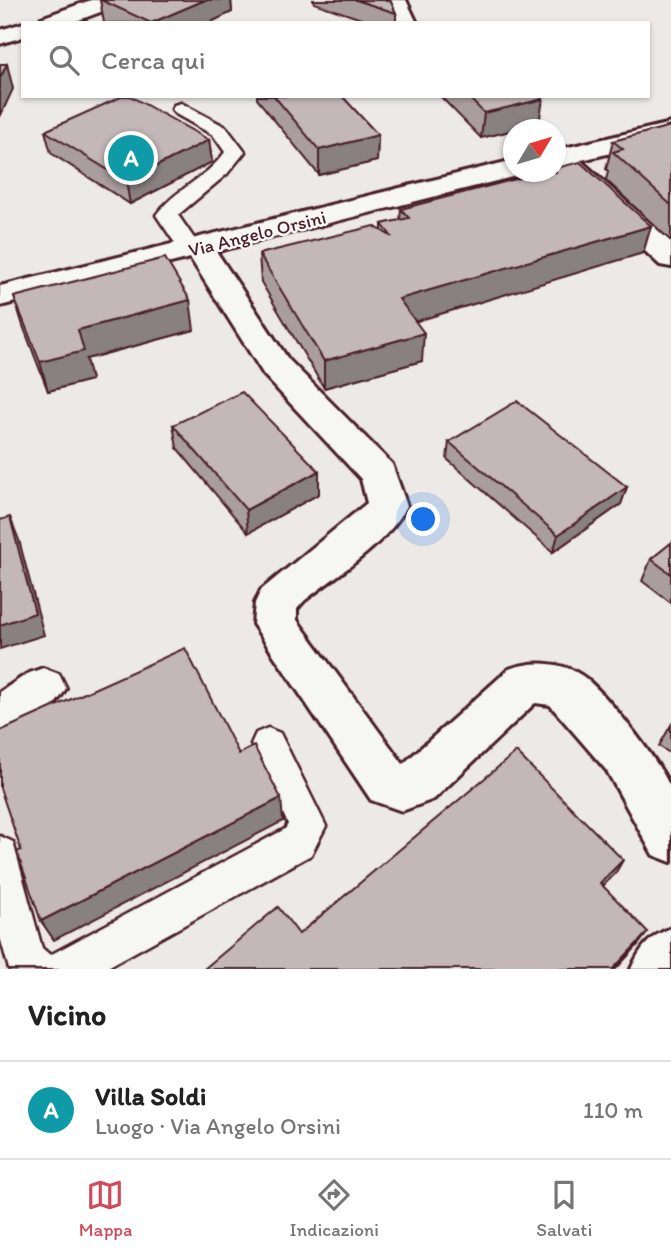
<!DOCTYPE html>
<html lang="it">
<meta charset="utf-8">
<style>
:root{--surface:#fff;--page:#f6f6f6;--text:#222;--muted:#767676;--line:#e0e0e0;--accent:#d1495b}
body{margin:0;font-family:Itim,sans-serif;background:var(--page);color:var(--text)}
.compass{position:absolute;left:503px;top:119px;width:63px;height:63px;border-radius:50%;background:var(--surface);box-shadow:0 2px 5px #0004;rotate:52deg}
.you{position:absolute;left:424px;top:520px;width:24px;height:24px;margin:-18px;border:5px solid #fff;border-radius:50%;background:#1a73e8;box-shadow:0 0 0 10px #1a73e833}
.badge{display:grid;place-items:center;width:46px;height:46px;border-radius:50%;background:var(--accent);color:#fff;font-size:23px;font-weight:700}
.pin{position:absolute;translate:-50% -50%;border:4px solid #fff;box-shadow:0 2px 7px #0006}
.list{margin:0;padding:0;list-style:none}
h2{display:flex;justify-content:space-between;align-items:center;height:91px;margin:0;padding:0 28px;font-size:30px}
h2 small{font-size:23px;font-weight:400;color:var(--muted)}
.list li{display:grid;grid-template-columns:46px 1fr auto;gap:21px;align-items:center;box-sizing:border-box;height:98px;padding:0 28px;border-top:2px solid var(--line)}
.list b{display:block;font-size:26px;white-space:nowrap}
.list p{margin:0;font-size:23px;white-space:nowrap;color:var(--muted)}
.list em{font-size:23px;font-style:normal;color:var(--muted)}
.icon{flex:none;width:38px;height:38px;fill:none;stroke:currentColor;stroke-width:2;stroke-linecap:round;stroke-linejoin:round}
.map{position:relative;flex:none;width:671px;height:969px;overflow:hidden}
.search{position:absolute;background:var(--surface);box-shadow:0 2px 5px #0004;left:21px;right:21px;top:21px;height:77px;display:flex;align-items:center;gap:18px;box-sizing:border-box;padding:0 24px;border-radius:0px;color:var(--muted);font-size:26px}
.sheet{height:189px;background:var(--surface)}
nav{display:flex;justify-content:space-around;align-items:center;box-sizing:border-box;height:98px;border-top:2px solid var(--line);background:var(--surface);font-size:19px;color:var(--muted)}
nav a{display:grid;justify-items:center;gap:4px}
nav .on{color:var(--accent)}
.map>svg:first-child{display:block}
.lines{fill:none;stroke-linecap:round;stroke-linejoin:round}
.service-casing{stroke:#4a1f2b;stroke-width:5}
.minor-casing{stroke:#4a1f2b;stroke-width:6}
.tertiary-casing{stroke:#4a1f2b;stroke-width:6}
.service{fill:#f6f6f2;fill-rule:evenodd}
.minor{fill:#f6f6f2;fill-rule:evenodd}
.tertiary{fill:#f6f6f2;fill-rule:evenodd}
.wall{fill:#a99d9d;stroke:#4a1f2b;stroke-width:2}
.shaded-wall{fill:#898080;stroke:#4a1f2b;stroke-width:2}
.building{fill:#c4b7b7;stroke:#4a1f2b;stroke-width:2}
.labels{text-anchor:middle;stroke-width:5;stroke-linejoin:round;paint-order:stroke}
.far-street-label{font-size:19px;fill:#4a1f2b;stroke:#f6f6f2}
</style>
<div class="map">
<svg width="671" height="969" viewBox="0 0 671 969">
<rect width="100%" height="100%" fill="#ece9e6"/>
<filter id="ink" filterUnits="userSpaceOnUse"><feTurbulence type="fractalNoise" baseFrequency=".0143" numOctaves="2"/><feDisplacementMap in="SourceGraphic" scale="14" xChannelSelector="R" yChannelSelector="G"/><feConvolveMatrix kernelMatrix="1 2 1 2 8 2 1 2 1" color-interpolation-filters="sRGB"/></filter>
<g filter="url(#ink)">
<g class="lines">
<defs>
<g id="service">
<path d="M181 103 226 127 245 152 227 174 178 215 202 250 191 257 183 255 156 215C175 189 207 178 225 152L213 135 174 113 172 109 174 105Z"/>
<path d="M268 728 280 733 326 826 311 855 104 969H9L0 937V836L13 842 42 948 50 955 285 829 288 824 251 744 256 733Z"/>
</g>
<g id="minor">
<path d="M91 0H122L119 5 71 23H38L41 18Z"/>
<path d="M384 0H406L417 23H395Z"/>
<path d="M23 23V37L0 44V30Z"/>
<path d="M560 149 570 151 671 242V267L660 265 556 168V150Z"/>
<path d="M199 239 210 242 288 359 392 464 407 506C385 546 339 573 304 601L297 609V620L403 764 509 669C531 661 560 661 581 675 604 690 659 761 670 787 671 803 671 844 671 862L653 855 607 771 550 705 535 703 434 799 402 811 371 800 253 624 255 603 261 590 367 503 361 479 264 375 184 248 188 242Z"/>
<path d="M43 668 59 674 66 688C54 712 25 730 0 739V692L27 674Z"/>
<path d="M671 928V969H631C641 947 649 937 671 928Z"/>
</g>
<g id="tertiary">
<path d="M671 123V139L556 166V150Z"/>
<path d="M514 160V172H525L524 174 0 306V286Z"/>
</g>
</defs>
<!-- service casing -->
<use href="#service" class="service-casing"/>
<!-- minor casing -->
<use href="#minor" class="minor-casing"/>
<!-- tertiary casing -->
<use href="#tertiary" class="tertiary-casing"/>
<!-- service -->
<use href="#service" class="service"/>
<!-- minor -->
<use href="#minor" class="minor"/>
<!-- tertiary -->
<use href="#tertiary" class="tertiary"/>
</g>
<!-- wall -->
<g class="wall">
<path d="M100 0H231L232 12 209 23H104Z"/>
<path d="M313 0H390L396 13V23H373L314 3Z"/>
<path d="M257 96H342L378 135 377 161 319 175 257 99Z"/>
<path d="M440 96H540L539 124 514 130 481 138Z"/>
<path d="M671 126V241L606 180 608 171 606 169 613 141Z"/>
<path d="M45 131 209 140 212 162 130 204 51 153Z"/>
<path d="M401 209 651 226 643 253 415 321 422 361 324 388 261 282 259 254 382 231V224L400 220Z"/>
<path d="M14 297 194 330 86 359 91 380 48 391 23 326Z"/>
<path d="M173 425 319 471V494L248 533 177 448Z"/>
<path d="M449 442 627 487 621 504 553 552 447 459Z"/>
<path d="M671 543V603L642 581 651 559Z"/>
<path d="M671 725V754L659 746Z"/>
</g>
<!-- shaded-wall -->
<g class="shaded-wall">
<path d="M205 0H231L232 12 209 23H151Z"/>
<path d="M7 64 13 89 0 117V78Z"/>
<path d="M543 99 539 124 514 130 481 138 484 113Z"/>
<path d="M378 135 377 161 319 175V150Z"/>
<path d="M209 140 212 162 130 204 126 181Z"/>
<path d="M651 226 643 253 397 327 399 299Z"/>
<path d="M190 300 194 330 86 359 91 380 48 391 40 362 78 330Z"/>
<path d="M424 333 422 361 324 388V361Z"/>
<path d="M319 471V494L248 533 246 510Z"/>
<path d="M627 487 621 504 553 552 558 535Z"/>
<path d="M10 517 19 540 44 635 0 649V625Z"/>
<path d="M281 798 283 821 54 940 41 921Z"/>
<path d="M623 860 615 874 592 897 600 883Z"/>
<path d="M648 932 638 945 616 969H613Z"/>
</g>
<!-- building -->
<g class="building">
<path d="M101 0H205L151 23Z"/>
<path d="M356 0H390L396 13Z"/>
<path d="M0 64H7L0 78Z"/>
<path d="M123 96H130L209 140 126 181 45 131Z"/>
<path d="M274 96H342L378 135 319 150Z"/>
<path d="M467 96H540L543 99 484 113Z"/>
<path d="M671 126V205L613 152 623 149 613 141Z"/>
<path d="M580 162 651 226 399 299 424 333 324 361 259 254 374 226 392 237 382 224 409 218 401 209 543 172H556V168Z"/>
<path d="M165 258 190 300 78 330 84 351 40 362 14 297Z"/>
<path d="M242 392 319 471 246 510 173 425Z"/>
<path d="M517 401 627 487 558 535 449 442Z"/>
<path d="M10 517 35 613 0 625V520Z"/>
<path d="M671 543V574L651 559Z"/>
<path d="M185 648 239 754 254 746 281 798 41 921 17 852 21 850 0 788V731Z"/>
<path d="M516 752 623 860 600 883 648 932 613 969H204L278 907 299 934Z"/>
</g>
</g>
<g class="labels">
<!-- far-street labels -->
<g class="far-street-label">
<text transform="translate(257 233) rotate(-14)" y="7">Via Angelo Orsini</text>
</g>
</g>
</svg>
<svg class="compass" viewBox="-18 -18 36 36"><path d="M0-13l5 13h-10z" fill="#e53935"/><path d="M0 13l5-13h-10z" fill="#767676"/></svg>
<div class="you"></div>
<div class="pin badge" style="left:131px;top:158px;background:#0f9aa8">A</div>
<div class="search"><svg class="icon" aria-label="search" viewBox="0 0 24 24"><circle cx="10" cy="10" r="6"/><path d="M15 15l6 6"/></svg>Cerca qui</div>
</div>
<section class="sheet">
<h2>Vicino<small></small></h2>
<ul class="list">
<li><span class="badge" style="background:#0f9aa8">A</span><div><b>Villa Soldi</b><p>Luogo · Via Angelo Orsini</p></div><em>110 m</em></li>
</ul>
</section>
<nav>
<a class="on"><svg class="icon" aria-label="map" viewBox="0 0 24 24"><path d="M3 6l6-2 6 2 6-2v14l-6 2-6-2-6 2zM9 4v14M15 6v14"/></svg>Mappa</a>
<a><svg class="icon" aria-label="directions" viewBox="0 0 24 24"><path d="M12 3l9 9-9 9-9-9zM9 14v-3h6M13 9l2 2-2 2"/></svg>Indicazioni</a>
<a><svg class="icon" aria-label="saved" viewBox="0 0 24 24"><path d="M7 4h10v16l-5-4-5 4z"/></svg>Salvati</a>
</nav>
